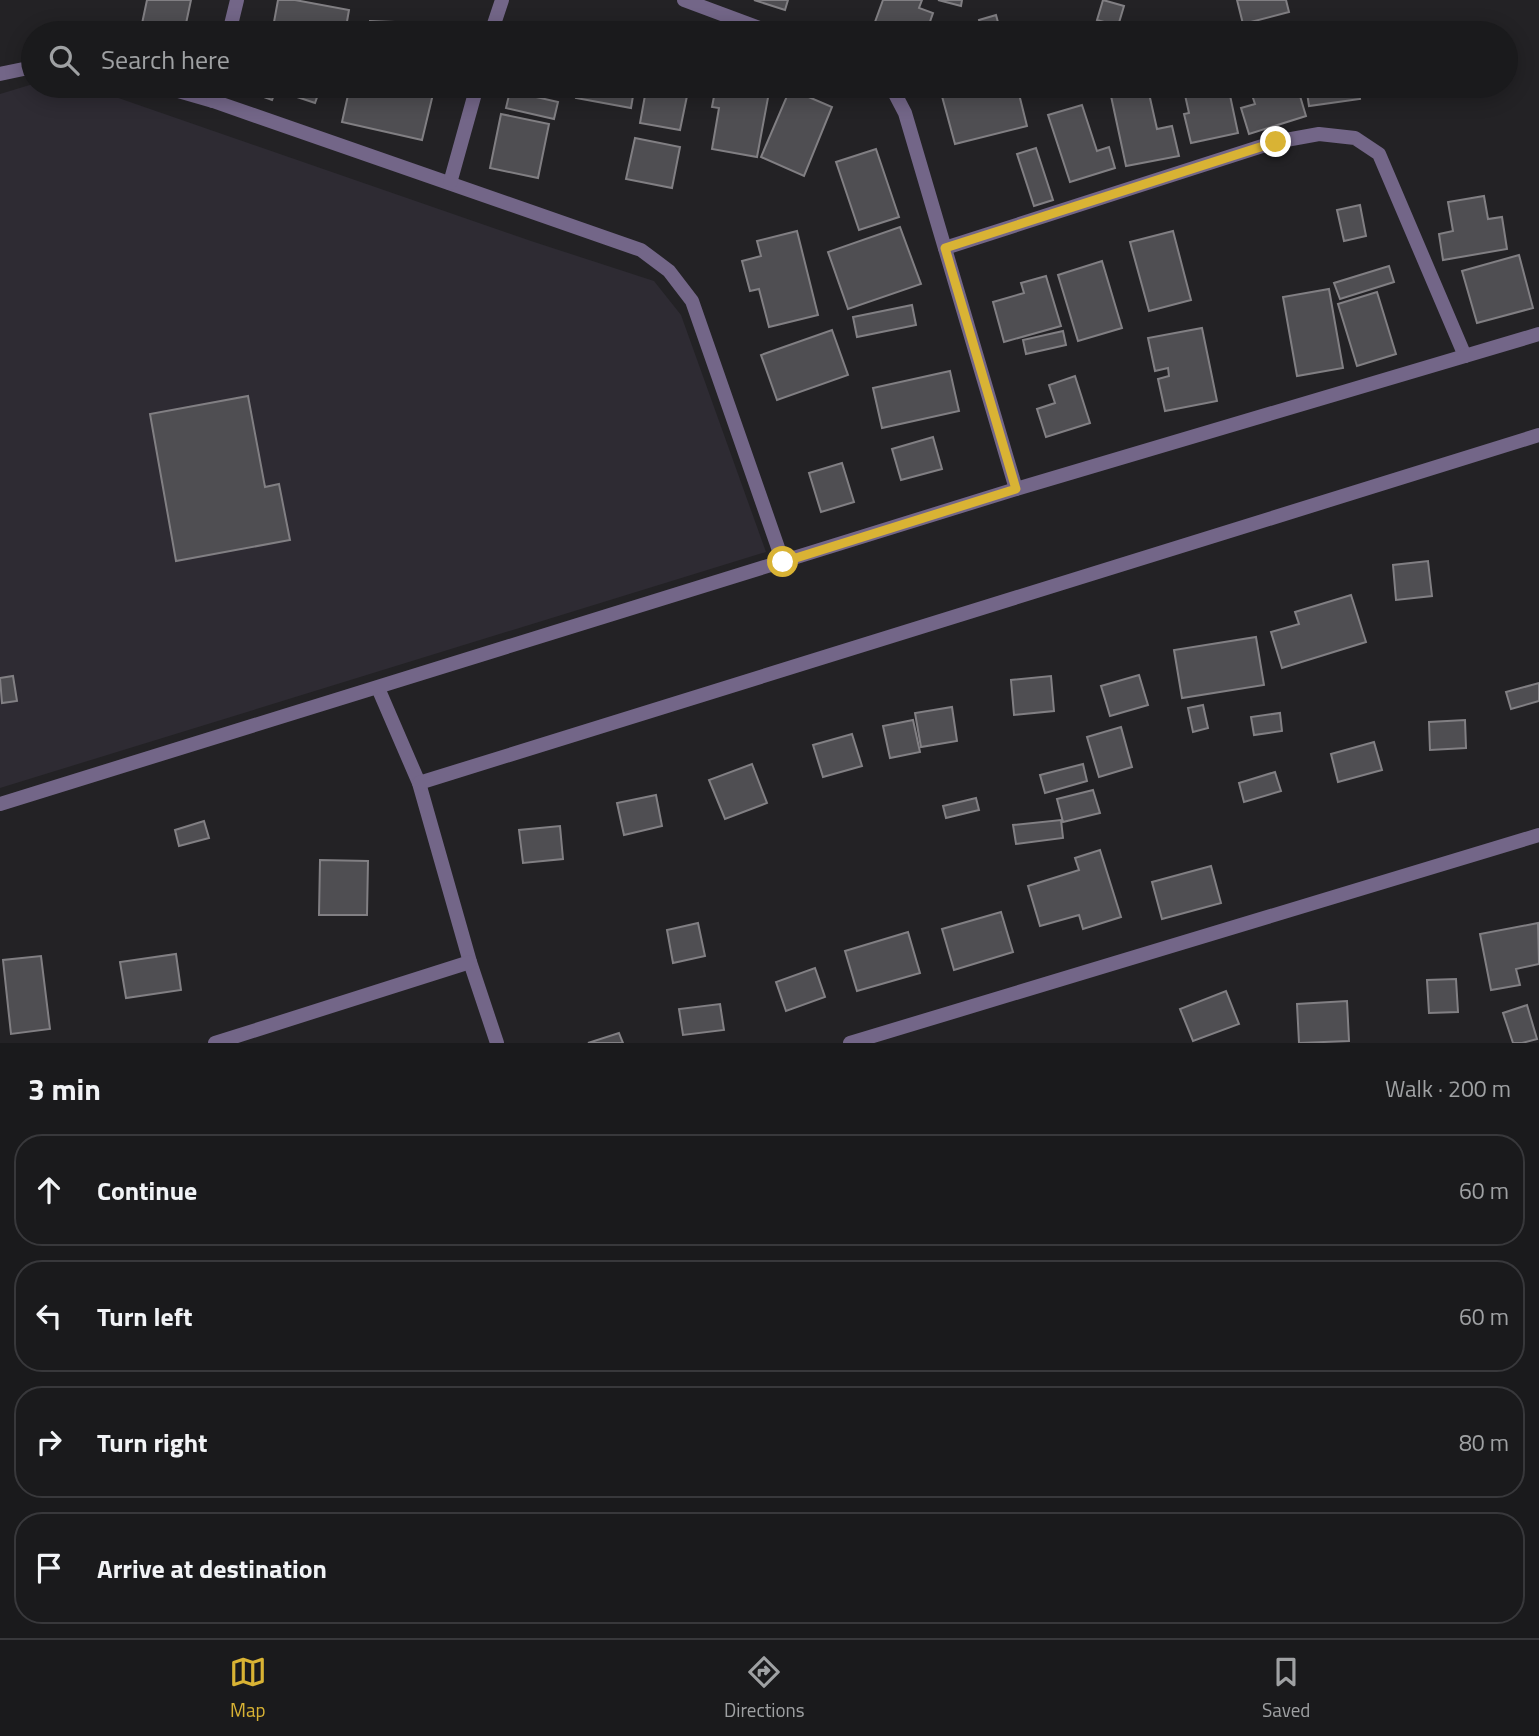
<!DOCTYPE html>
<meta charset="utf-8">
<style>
:root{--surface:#1a1a1c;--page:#232325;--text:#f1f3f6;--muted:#9fa1a3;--line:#38383b;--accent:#d9b334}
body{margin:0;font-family:"Titillium Web",sans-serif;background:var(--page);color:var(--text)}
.stop{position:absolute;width:21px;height:21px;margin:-16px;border:5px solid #d9b334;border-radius:50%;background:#fff}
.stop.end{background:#d9b334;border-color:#fff;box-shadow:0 2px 7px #0008}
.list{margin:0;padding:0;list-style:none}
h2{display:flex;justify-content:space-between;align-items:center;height:91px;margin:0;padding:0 28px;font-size:30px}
h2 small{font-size:23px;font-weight:400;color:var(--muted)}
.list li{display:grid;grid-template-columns:46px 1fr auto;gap:21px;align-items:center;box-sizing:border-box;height:112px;margin:0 14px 14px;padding:0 14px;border:2px solid var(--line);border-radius:28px}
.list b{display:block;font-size:26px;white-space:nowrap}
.list em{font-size:23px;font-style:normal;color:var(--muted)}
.icon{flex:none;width:38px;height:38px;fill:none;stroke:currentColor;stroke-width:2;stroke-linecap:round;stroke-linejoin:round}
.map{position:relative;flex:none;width:1539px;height:1043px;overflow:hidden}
.search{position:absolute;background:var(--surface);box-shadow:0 4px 18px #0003;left:21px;right:21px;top:21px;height:77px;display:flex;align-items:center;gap:18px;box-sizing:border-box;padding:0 24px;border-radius:38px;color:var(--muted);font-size:26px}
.sheet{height:595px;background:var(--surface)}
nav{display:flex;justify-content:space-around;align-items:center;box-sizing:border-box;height:98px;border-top:2px solid var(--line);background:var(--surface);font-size:19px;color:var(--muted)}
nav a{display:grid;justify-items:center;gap:4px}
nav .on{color:var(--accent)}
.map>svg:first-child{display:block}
.built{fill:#2e2b33}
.building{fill:#4f4e52;stroke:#817f83;stroke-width:2}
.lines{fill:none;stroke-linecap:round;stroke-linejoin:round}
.street{stroke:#736688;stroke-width:14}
.route{stroke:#d9b334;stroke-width:9}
</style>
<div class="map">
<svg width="1539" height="1043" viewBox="0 0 1539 1043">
<rect width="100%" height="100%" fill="#232225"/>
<!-- built -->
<path class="built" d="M33 84V86H58L104 93 531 241 654 281 681 315 766 552 0 788V94Z"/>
<!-- building -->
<g class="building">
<path d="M147 0H191L184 33H140Z"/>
<path d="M278 0H295L349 10 345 33H272Z"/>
<path d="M754 0H788L785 10Z"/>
<path d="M883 0H922L919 8 933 13 926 33H871Z"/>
<path d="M938 0H962L961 6Z"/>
<path d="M1103 0 1124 6 1118 26 1097 20Z"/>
<path d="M1237 0H1286L1289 12 1243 24Z"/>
<path d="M996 15 1001 33H982L979 20Z"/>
<path d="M370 21 444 24 443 33H370Z"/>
<path d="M621 28 636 33H619Z"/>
<path d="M246 86H321L315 103 276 90 272 100 245 90Z"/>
<path d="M350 86H398L433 94 422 140 342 122Z"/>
<path d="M578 86H612L634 90 631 108 576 98Z"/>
<path d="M716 86 770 87 757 157 712 149 719 108 712 107Z"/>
<path d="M782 86H808L806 94 781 87Z"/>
<path d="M954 86H976L978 94 1010 86H1017L1027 126 955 144 940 89Z"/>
<path d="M1183 86H1228L1238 133 1191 143 1184 114 1189 113Z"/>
<path d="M1249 86H1297L1306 116 1249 134 1241 108 1255 104Z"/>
<path d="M1306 86H1358L1360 99 1309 106Z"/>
<path d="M790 89 832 107 804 176 761 157Z"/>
<path d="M1148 89 1157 129 1172 126 1179 156 1126 166 1111 96Z"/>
<path d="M646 90 687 96 680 130 640 123Z"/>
<path d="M510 91 558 102 554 119 506 108Z"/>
<path d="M1082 105 1097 151 1109 147 1115 168 1070 182 1048 115Z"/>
<path d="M501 114 549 124 538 178 490 168Z"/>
<path d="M635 138 680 147 672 188 626 179Z"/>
<path d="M1036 148 1053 200 1034 206 1017 154Z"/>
<path d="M876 149 899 217 859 230 836 162Z"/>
<path d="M1484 196 1488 219 1502 217 1507 249 1443 260 1439 234 1453 231 1448 202Z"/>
<path d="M1360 205 1366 236 1344 241 1337 210Z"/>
<path d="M900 227 921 284 848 309 828 252Z"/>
<path d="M797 231 818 315 769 327 759 289 750 291 742 261 761 256 757 241Z"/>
<path d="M1173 231 1191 300 1149 311 1130 242Z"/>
<path d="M1519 255 1533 308 1477 323 1462 271Z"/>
<path d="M1102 261 1122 328 1078 341 1058 275Z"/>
<path d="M1389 266 1394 282 1340 299 1334 283Z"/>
<path d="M1046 276 1061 326 1004 342 993 302 1024 293 1021 283Z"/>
<path d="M1329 289 1343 368 1297 376 1283 297Z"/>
<path d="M1377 292 1396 354 1357 366 1338 304Z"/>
<path d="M912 305 916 325 857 337 853 317Z"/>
<path d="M1202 328 1217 401 1165 411 1158 379 1169 376 1168 368 1155 371 1148 338Z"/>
<path d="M832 330 848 375 777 400 761 355Z"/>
<path d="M1063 331 1066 345 1026 354 1023 340Z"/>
<path d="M950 371 959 411 882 428 873 388Z"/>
<path d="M1075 376 1090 423 1046 437 1037 409 1055 403 1049 385Z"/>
<path d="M248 396 265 487 279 484 290 540 176 561 150 414Z"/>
<path d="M933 437 942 469 901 480 892 449Z"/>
<path d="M842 463 854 502 821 512 809 473Z"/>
<path d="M1428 561 1432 596 1396 600 1393 565Z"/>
<path d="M1351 595 1366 642 1282 668 1271 632 1299 624 1295 612Z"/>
<path d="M1256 637 1264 685 1182 698 1174 650Z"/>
<path d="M1139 675 1148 705 1110 716 1101 686Z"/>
<path d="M13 676 17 701 2 703 0 678Z"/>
<path d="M1051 676 1054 711 1014 715 1011 680Z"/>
<path d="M1539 683V701L1511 709 1506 692Z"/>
<path d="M1203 705 1208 728 1193 732 1188 708Z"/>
<path d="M952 707 957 741 921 747 915 713Z"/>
<path d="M1280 713 1282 731 1254 735 1251 717Z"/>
<path d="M913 720 920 752 890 758 883 726Z"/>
<path d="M1465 720 1466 748 1430 750 1429 722Z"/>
<path d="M1121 727 1132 767 1099 777 1087 737Z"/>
<path d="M852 734 862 766 823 777 813 745Z"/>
<path d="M1374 742 1382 770 1338 782 1331 754Z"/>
<path d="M752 764 767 803 725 819 709 780Z"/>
<path d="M1083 764 1087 781 1045 793 1040 775Z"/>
<path d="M1275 772 1281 791 1244 802 1239 783Z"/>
<path d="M1093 790 1100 813 1063 822 1057 799Z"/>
<path d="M656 795 662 826 624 835 617 803Z"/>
<path d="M976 798 979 810 946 818 943 806Z"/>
<path d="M1061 820 1063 838 1016 844 1013 825Z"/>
<path d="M204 821 209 838 179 846 175 830Z"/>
<path d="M560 826 563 859 523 863 519 830Z"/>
<path d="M1100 850 1121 917 1083 929 1079 915 1040 926 1028 886 1079 870 1075 858Z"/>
<path d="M320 860 368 861 367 915H319Z"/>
<path d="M1211 866 1221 903 1162 919 1152 882Z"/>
<path d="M1001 912 1013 952 954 970 942 929Z"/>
<path d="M698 923 705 956 673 963 667 930Z"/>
<path d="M1538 923 1539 964 1516 969 1520 985 1491 990 1480 934Z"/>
<path d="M908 932 920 973 857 991 845 951Z"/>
<path d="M176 954 181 990 126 998 120 962Z"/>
<path d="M41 956 50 1029 11 1034 3 960Z"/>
<path d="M815 968 825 997 786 1011 776 982Z"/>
<path d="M1456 979 1458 1012 1429 1013 1427 980Z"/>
<path d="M1226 991 1239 1024 1193 1041 1180 1009Z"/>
<path d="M1347 1001 1349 1041 1299 1043 1297 1004Z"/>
<path d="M720 1004 724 1030 683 1035 679 1009Z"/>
<path d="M1527 1005 1537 1039 1522 1043H1513L1503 1013Z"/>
<path d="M619 1033 623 1043H588Z"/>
</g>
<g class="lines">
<!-- street -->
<g class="street">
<path d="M684 0 773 33"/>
<path d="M229 33 237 0"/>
<path d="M491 33 502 0"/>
<path d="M0 74 33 67"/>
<path d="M161 86 213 101 641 250 669 271 692 301 783 562"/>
<path d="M888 86 893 90 905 113 1016 489"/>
<path d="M213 101 217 86"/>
<path d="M450 183 477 86"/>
<path d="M945 248 1275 142 1319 134 1355 138 1379 154 1465 356"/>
<path d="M378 688 419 783 470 962 497 1043"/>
<path d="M419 783 1539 435"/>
<path d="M0 804 1016 489 1539 334"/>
<path d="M215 1043 470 962"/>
<path d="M850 1043 1539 835"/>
</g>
</g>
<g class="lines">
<!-- route -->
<path class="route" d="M783 562 1016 489 945 248 1276 142"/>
</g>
</svg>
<div class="stop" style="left:783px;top:562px"></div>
<div class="stop end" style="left:1276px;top:142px"></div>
<div class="search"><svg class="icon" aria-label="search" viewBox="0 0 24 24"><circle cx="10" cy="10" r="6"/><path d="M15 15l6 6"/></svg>Search here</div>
</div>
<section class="sheet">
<h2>3 min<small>Walk · 200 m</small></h2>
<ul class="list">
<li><svg class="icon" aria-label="ahead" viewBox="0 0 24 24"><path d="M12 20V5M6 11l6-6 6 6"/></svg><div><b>Continue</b></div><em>60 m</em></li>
<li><svg class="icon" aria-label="left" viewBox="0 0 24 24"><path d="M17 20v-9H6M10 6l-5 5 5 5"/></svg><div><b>Turn left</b></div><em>60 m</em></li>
<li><svg class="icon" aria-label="right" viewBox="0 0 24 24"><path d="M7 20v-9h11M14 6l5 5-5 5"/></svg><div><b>Turn right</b></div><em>80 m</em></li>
<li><svg class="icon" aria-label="arrive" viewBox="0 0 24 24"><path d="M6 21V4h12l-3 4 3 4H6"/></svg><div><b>Arrive at destination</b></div></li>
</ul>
</section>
<nav>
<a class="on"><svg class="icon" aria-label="map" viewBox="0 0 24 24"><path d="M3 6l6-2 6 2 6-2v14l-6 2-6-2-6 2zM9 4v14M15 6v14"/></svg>Map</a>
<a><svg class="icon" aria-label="directions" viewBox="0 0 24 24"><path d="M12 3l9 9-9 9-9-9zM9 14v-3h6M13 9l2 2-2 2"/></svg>Directions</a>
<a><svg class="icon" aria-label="saved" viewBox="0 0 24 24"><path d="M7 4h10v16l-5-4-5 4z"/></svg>Saved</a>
</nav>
